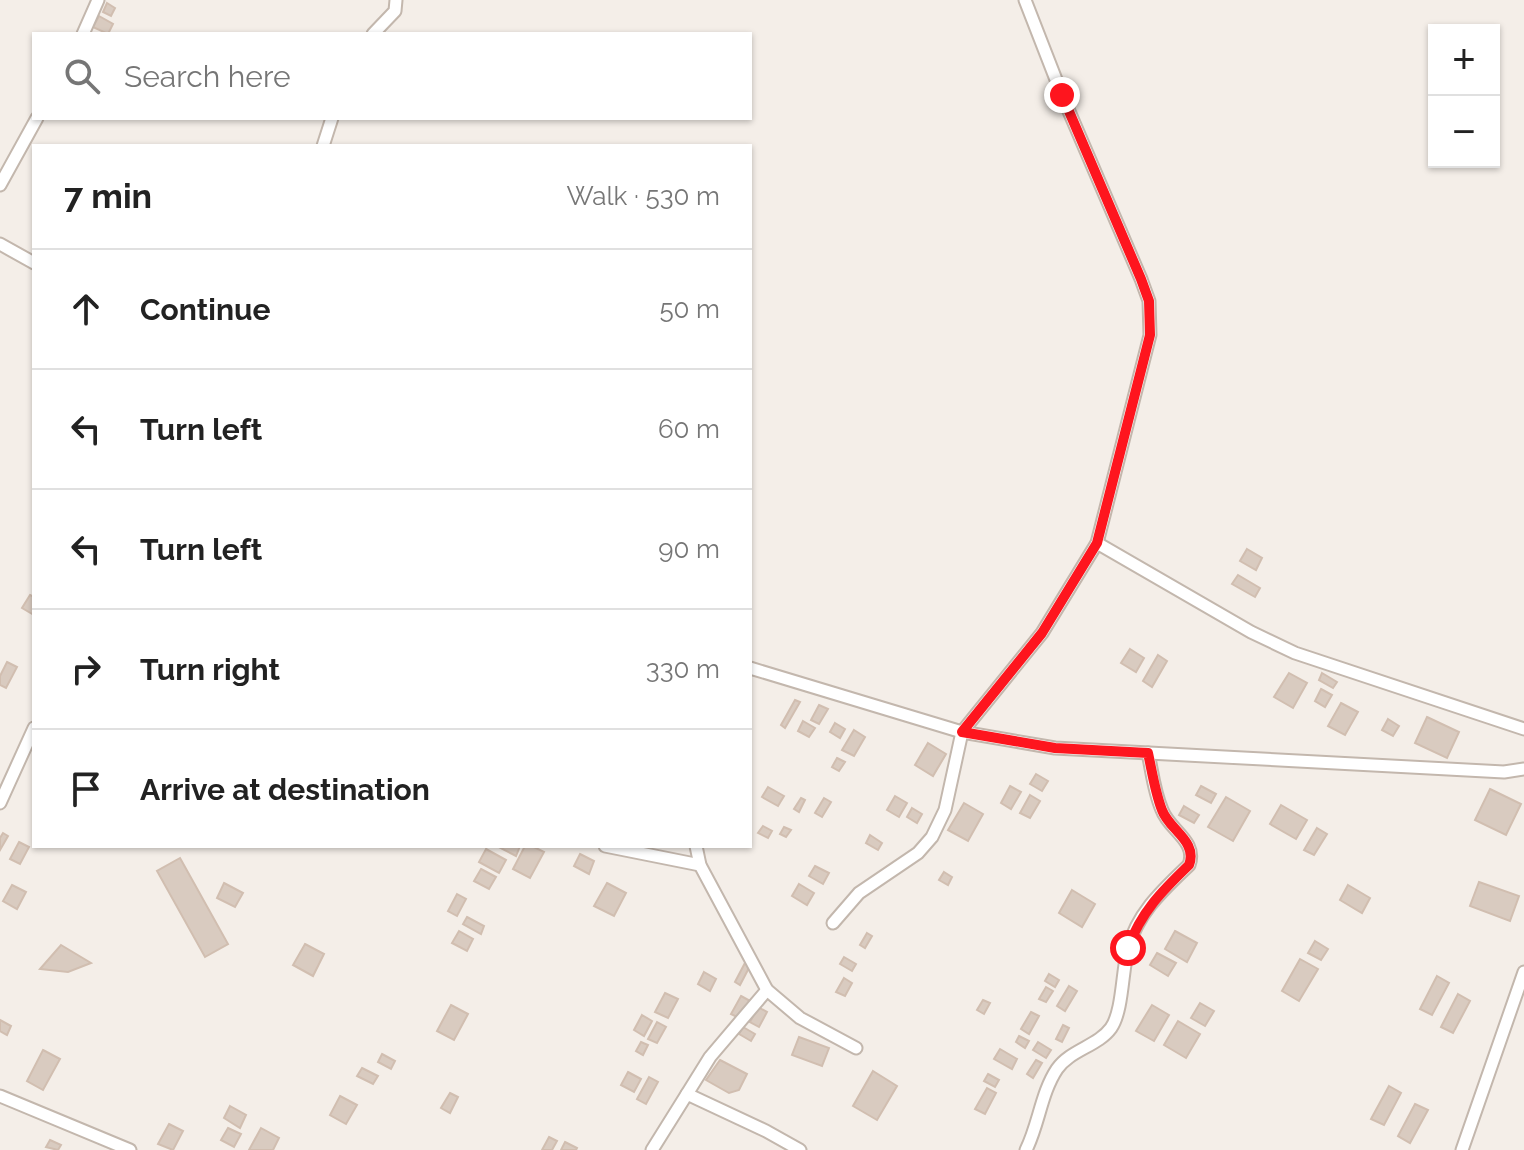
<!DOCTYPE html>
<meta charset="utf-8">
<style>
:root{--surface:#fff;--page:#f2f2f2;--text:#222;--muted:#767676;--line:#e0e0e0}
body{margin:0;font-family:Raleway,sans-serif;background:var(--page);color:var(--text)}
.controls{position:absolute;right:24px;top:24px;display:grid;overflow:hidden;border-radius:0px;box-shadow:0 2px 6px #0004}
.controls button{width:72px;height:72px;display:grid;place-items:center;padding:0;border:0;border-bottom:2px solid var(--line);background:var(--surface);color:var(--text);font:40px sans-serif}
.stop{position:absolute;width:24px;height:24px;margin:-18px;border:6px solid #fe151e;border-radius:50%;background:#fff}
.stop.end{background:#fe151e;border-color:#fff;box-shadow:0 2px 8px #0008}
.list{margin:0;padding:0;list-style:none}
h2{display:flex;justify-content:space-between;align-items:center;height:104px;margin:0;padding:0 32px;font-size:34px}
h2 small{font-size:26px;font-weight:400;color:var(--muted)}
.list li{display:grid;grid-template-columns:52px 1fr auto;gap:24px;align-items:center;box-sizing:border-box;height:120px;padding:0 32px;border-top:2px solid var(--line)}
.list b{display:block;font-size:30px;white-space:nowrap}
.list em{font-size:26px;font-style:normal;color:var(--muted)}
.icon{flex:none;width:44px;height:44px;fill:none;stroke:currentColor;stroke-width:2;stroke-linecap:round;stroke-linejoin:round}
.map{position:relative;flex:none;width:1524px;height:1150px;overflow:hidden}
.search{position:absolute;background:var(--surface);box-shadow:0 2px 6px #0004;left:32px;top:32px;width:720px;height:88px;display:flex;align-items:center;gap:20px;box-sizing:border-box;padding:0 28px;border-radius:0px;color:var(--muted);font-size:30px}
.panel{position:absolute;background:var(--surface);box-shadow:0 2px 6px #0004;left:32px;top:144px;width:720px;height:704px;border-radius:0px}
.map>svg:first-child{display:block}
.building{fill:#d9cbc0;stroke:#d1beb0;stroke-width:2}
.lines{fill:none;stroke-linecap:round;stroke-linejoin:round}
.minor-casing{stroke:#c3b7ad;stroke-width:15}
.minor{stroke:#fff;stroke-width:11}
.route{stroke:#fe151e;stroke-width:10}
</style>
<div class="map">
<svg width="1524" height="1150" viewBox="0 0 1524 1150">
<rect width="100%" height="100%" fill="#f4eee8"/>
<!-- building -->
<g class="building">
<path d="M107 3 115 8 111 16 103 12Z"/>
<path d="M99 16 113 24 108 34 93 27Z"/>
<path d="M1247 549 1262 558 1256 570 1240 561Z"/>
<path d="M1238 575 1260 588 1255 597 1232 584Z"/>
<path d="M30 595 34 597V615L22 608Z"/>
<path d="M1130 649 1144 658 1136 672 1121 663Z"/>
<path d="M1158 655 1167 661 1152 687 1143 681Z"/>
<path d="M7 662 17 667 6 688 0 685V676Z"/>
<path d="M1289 673 1307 683 1293 708 1274 697Z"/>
<path d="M1322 673 1337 682 1333 688 1319 680Z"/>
<path d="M1321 689 1332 695 1325 707 1315 701Z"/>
<path d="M795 700 800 702 785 728 781 725Z"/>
<path d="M1341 703 1358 712 1345 735 1328 726Z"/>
<path d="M819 705 828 709 819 724 811 720Z"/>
<path d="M1427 717 1459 732 1447 758 1415 743Z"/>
<path d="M1388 719 1399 726 1393 736 1382 730Z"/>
<path d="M803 721 815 728 809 737 798 731Z"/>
<path d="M835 723 845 729 840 738 830 732Z"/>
<path d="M854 730 865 737 854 756 842 750Z"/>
<path d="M928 743 946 754 933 776 915 765Z"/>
<path d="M837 758 845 762 839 771 832 767Z"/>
<path d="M1036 774 1048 781 1042 791 1030 784Z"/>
<path d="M1010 786 1021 792 1011 809 1001 803Z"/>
<path d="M1201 786 1216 794 1211 803 1196 795Z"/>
<path d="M768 787 784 796 778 806 762 797Z"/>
<path d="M1490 789 1521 804 1506 835 1475 820Z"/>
<path d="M1030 795 1040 801 1030 818 1020 813Z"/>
<path d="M895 796 907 803 899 817 887 810Z"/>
<path d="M1226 797 1250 811 1233 841 1208 827Z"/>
<path d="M801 798 805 800 799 812 794 809Z"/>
<path d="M824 798 831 802 822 817 815 813Z"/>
<path d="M964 803 983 814 968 841 948 830Z"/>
<path d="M1281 805 1307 820 1296 839 1270 824Z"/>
<path d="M1184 806 1199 815 1194 823 1179 815Z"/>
<path d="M912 808 922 814 917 823 907 817Z"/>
<path d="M763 826 772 831 768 838 758 833Z"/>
<path d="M784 827 791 830 786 837 780 834Z"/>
<path d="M1317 828 1327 834 1314 855 1304 850Z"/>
<path d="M3 833 8 836 0 850V838Z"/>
<path d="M870 835 882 843 878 850 866 843Z"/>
<path d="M19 842 29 847 20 864 10 859Z"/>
<path d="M497 846H520L516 856Z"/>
<path d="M525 846H532L544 852 530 878 513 869Z"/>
<path d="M486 849 506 860 499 873 479 862Z"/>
<path d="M580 854 594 861 589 874 574 866Z"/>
<path d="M180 858 228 944 205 957 157 871Z"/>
<path d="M815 866 829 873 823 884 809 876Z"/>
<path d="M481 869 496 877 489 889 474 881Z"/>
<path d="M944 872 952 877 948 885 939 880Z"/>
<path d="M1479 882 1519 896 1510 921 1470 906Z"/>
<path d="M224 883 243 893 235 907 217 898Z"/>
<path d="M607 883 626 893 614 916 594 906Z"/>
<path d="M799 884 814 893 807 905 792 896Z"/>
<path d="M12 885 26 892 17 909 3 901Z"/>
<path d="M1348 885 1370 898 1362 913 1340 900Z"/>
<path d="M1072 890 1095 904 1082 927 1059 913Z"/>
<path d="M457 894 466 899 457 916 448 911Z"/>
<path d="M467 917 484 926 481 934 463 924Z"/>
<path d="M459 931 473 939 467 951 452 943Z"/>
<path d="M1175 931 1197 943 1187 962 1165 949Z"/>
<path d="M867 933 872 936 865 948 860 945Z"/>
<path d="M1315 941 1328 949 1321 960 1308 953Z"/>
<path d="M305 944 324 954 313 976 293 965Z"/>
<path d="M61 945 91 963 68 972 40 969Z"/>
<path d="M1157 953 1176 963 1168 976 1150 965Z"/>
<path d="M844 957 856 964 852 971 840 964Z"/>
<path d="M1300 959 1318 969 1299 1001 1282 991Z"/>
<path d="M746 961 751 964 740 985 735 982Z"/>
<path d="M704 972 716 979 710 991 698 984Z"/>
<path d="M1049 974 1059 980 1055 987 1045 981Z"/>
<path d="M1437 976 1449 983 1432 1015 1420 1009Z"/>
<path d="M844 978 852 983 845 996 836 992Z"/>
<path d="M1069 986 1077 991 1065 1011 1057 1006Z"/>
<path d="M1046 987 1053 991 1046 1002 1039 999Z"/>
<path d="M665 993 678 999 668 1018 655 1012Z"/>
<path d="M1458 994 1470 1001 1453 1033 1441 1027Z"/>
<path d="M741 996 752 1002 743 1020 731 1014Z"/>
<path d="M983 1000 990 1003 984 1014 977 1010Z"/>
<path d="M1200 1003 1214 1011 1205 1026 1191 1018Z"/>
<path d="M451 1005 468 1014 454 1040 437 1031Z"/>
<path d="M1152 1005 1169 1015 1154 1041 1136 1031Z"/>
<path d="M758 1007 767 1012 759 1027 750 1022Z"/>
<path d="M1031 1012 1039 1016 1029 1034 1021 1029Z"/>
<path d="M642 1015 652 1021 644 1036 634 1030Z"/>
<path d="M0 1020 11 1026 7 1035 0 1031Z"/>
<path d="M1178 1021 1200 1034 1186 1058 1164 1045Z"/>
<path d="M657 1022 666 1027 657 1043 648 1039Z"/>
<path d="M1063 1025 1069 1028 1062 1042 1056 1039Z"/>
<path d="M743 1027 755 1034 751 1041 739 1034Z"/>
<path d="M1019 1036 1029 1041 1025 1048 1016 1042Z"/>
<path d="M799 1037 829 1048 822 1066 792 1055Z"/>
<path d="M641 1042 648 1045 643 1055 636 1051Z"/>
<path d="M1038 1042 1051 1050 1046 1058 1033 1050Z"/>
<path d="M1000 1049 1017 1059 1012 1069 994 1059Z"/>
<path d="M43 1050 60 1059 43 1090 27 1081Z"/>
<path d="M382 1054 395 1061 391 1069 378 1062Z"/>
<path d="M720 1060 747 1074 739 1090 729 1093 706 1080Z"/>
<path d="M1036 1060 1042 1063 1033 1078 1027 1074Z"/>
<path d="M362 1068 378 1076 373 1084 357 1076Z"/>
<path d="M873 1071 897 1086 877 1120 853 1106Z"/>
<path d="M628 1072 641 1079 634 1092 621 1085Z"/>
<path d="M988 1074 999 1080 995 1087 984 1081Z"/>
<path d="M649 1077 658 1082 646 1104 637 1099Z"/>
<path d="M1389 1086 1401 1093 1384 1125 1371 1119Z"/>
<path d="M987 1088 996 1093 985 1114 975 1109Z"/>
<path d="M450 1093 458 1097 450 1113 441 1108Z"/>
<path d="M340 1096 357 1105 346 1124 330 1115Z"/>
<path d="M1415 1104 1428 1110 1410 1143 1398 1136Z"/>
<path d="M230 1106 246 1115 240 1128 224 1118Z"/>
<path d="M169 1124 183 1131 173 1150 158 1144Z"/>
<path d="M228 1128 241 1134 234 1147 221 1140Z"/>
<path d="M261 1128 279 1138 273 1150H249Z"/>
<path d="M549 1137 557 1141 552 1150H542Z"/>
<path d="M50 1140 61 1145 58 1150 46 1147Z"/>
<path d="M565 1142 577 1148 576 1150H561Z"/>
</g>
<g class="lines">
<defs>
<g id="minor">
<path d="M83 34 98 0"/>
<path d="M373 34 395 11 396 0"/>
<path d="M323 146 332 118"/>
<path d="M0 185 37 118"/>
<path d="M0 244 34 263"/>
<path d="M1097 543 1251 632 1295 653 1524 729"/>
<path d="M750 668 962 732 1055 748 1504 772 1524 769"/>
<path d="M0 803 34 728"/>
<path d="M605 846 700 865"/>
<path d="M696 846 700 865 767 990 800 1018 856 1048"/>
<path d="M833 923 859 893 918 853 932 837 945 810 962 732 1042 633 1097 543 1150 335 1149 301 1141 279 1062 95 1025 0"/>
<path d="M687 1094 710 1057 767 990"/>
<path d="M0 1096 130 1150"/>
<path d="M652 1150 687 1094 766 1131 800 1150"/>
<path d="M1026 1150C1039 1124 1041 1093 1057 1069 1070 1050 1098 1046 1111 1028 1123 1011 1122 970 1128 949 1137 913 1163 890 1189 865 1198 841 1169 830 1162 810 1154 792 1152 771 1148 753"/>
<path d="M1462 1150 1524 972"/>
</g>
</defs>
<!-- minor casing -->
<use href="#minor" class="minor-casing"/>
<!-- minor -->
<use href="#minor" class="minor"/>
</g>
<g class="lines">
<!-- route -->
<path class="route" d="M1062 95 1141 279 1149 301 1150 335 1097 543 1042 633 962 732 1055 748 1148 753C1152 771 1155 792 1162 810 1169 830 1198 841 1189 865 1162 891 1141 912 1128 948"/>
</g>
</svg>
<div class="controls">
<button>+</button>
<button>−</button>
</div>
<div class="stop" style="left:1128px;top:948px"></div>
<div class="stop end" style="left:1062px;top:95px"></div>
<div class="search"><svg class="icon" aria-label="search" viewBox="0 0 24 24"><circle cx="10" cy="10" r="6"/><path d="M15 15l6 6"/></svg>Search here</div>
<section class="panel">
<h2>7 min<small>Walk · 530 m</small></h2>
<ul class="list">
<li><svg class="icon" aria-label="ahead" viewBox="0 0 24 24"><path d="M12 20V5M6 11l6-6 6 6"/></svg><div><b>Continue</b></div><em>50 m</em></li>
<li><svg class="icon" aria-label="left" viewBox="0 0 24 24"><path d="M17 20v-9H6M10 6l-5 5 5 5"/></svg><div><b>Turn left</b></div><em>60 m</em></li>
<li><svg class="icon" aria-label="left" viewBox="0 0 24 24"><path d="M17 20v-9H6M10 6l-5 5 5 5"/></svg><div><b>Turn left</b></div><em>90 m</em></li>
<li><svg class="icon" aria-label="right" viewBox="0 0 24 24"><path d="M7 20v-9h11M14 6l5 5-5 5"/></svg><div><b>Turn right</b></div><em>330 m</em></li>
<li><svg class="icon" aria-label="arrive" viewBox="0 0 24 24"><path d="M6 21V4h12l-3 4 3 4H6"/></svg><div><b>Arrive at destination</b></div></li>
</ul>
</section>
</div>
